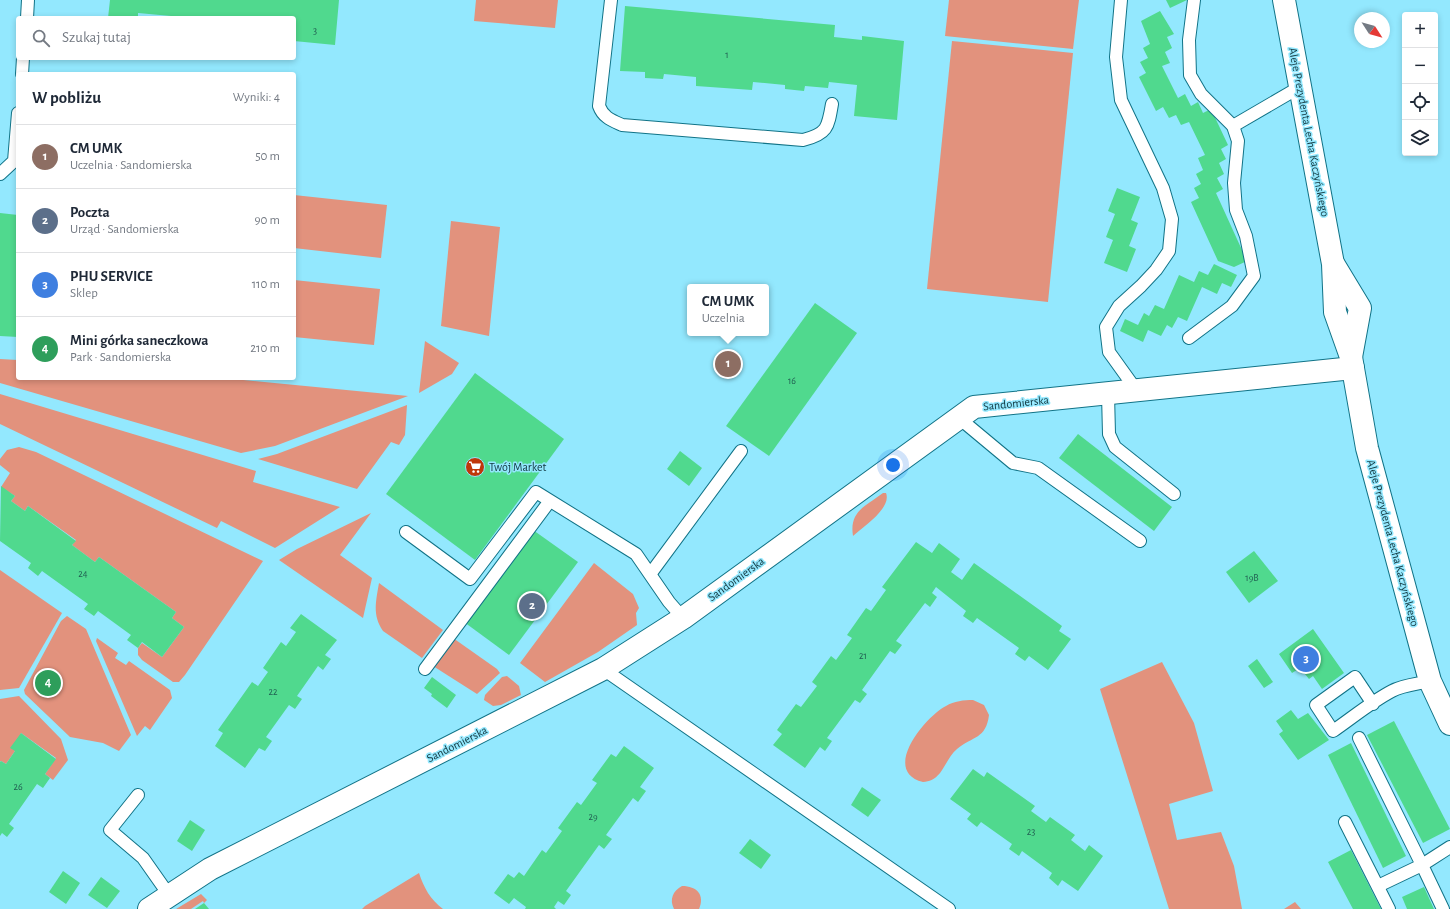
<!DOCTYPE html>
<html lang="pl">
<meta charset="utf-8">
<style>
:root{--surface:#fff;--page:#f2f2f3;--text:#1f2937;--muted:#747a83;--line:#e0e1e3;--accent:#c0370a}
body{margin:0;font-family:"Alegreya Sans",sans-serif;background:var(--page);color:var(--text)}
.controls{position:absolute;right:12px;top:12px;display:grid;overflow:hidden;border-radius:4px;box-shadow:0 2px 6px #0003}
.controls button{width:36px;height:36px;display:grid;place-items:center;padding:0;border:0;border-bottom:1px solid var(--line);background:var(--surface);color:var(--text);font:20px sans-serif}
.compass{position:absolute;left:1354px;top:12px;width:36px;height:36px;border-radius:50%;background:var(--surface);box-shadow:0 2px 6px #0003;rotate:126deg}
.you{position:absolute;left:893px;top:465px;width:14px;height:14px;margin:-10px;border:3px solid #fff;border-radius:50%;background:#1a73e8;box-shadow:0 0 0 6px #1a73e833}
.badge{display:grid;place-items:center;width:26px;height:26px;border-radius:50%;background:var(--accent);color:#fff;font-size:13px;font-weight:700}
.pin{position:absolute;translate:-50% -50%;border:2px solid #fff;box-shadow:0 1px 4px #0006}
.popup{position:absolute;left:687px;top:284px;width:82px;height:52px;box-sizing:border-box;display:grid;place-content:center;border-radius:4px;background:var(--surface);filter:drop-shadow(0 1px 3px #0005);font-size:13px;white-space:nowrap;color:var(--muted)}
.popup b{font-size:15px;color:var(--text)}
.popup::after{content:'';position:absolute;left:50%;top:100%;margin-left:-8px;border:8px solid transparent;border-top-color:var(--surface)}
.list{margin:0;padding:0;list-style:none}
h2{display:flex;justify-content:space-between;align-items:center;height:52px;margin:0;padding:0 16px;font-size:17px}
h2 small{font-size:13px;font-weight:400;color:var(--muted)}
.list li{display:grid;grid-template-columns:26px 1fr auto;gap:12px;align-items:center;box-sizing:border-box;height:64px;padding:0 16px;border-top:1px solid var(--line)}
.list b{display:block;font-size:15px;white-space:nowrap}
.list p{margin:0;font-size:13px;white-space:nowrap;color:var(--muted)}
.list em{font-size:13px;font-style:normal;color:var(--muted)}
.icon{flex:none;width:22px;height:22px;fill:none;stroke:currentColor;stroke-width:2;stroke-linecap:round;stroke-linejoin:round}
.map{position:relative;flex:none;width:1450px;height:909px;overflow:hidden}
.search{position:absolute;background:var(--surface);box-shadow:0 2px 6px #0003;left:16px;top:16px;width:280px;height:44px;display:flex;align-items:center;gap:10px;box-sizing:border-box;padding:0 14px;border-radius:4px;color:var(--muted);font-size:15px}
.panel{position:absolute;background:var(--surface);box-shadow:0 2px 6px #0003;left:16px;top:72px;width:280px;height:308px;border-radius:4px}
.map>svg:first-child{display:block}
.green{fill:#e2927d}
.building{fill:#50d98e}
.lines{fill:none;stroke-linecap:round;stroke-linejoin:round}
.service-casing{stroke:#117387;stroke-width:14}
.minor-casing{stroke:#117387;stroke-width:24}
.tertiary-casing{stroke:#117387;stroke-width:24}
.service{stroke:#fff;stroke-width:12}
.minor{stroke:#fff;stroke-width:22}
.tertiary{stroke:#fff;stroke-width:22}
.labels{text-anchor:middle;stroke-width:3;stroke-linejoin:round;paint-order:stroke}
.number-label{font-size:10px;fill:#215f52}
.street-label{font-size:12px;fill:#11363e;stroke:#93e8fe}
.poi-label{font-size:12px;fill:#11363e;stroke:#93e8fe;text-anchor:start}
</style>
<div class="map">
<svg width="1450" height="909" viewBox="0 0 1450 909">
<rect width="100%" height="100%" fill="#93e8fe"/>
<!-- green -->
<g class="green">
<path d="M476 0H558L555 28 474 21Z"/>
<path d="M949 0H1079L1073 49 945 36Z"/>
<path d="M952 41 1073 53 1048 302 927 289Z"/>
<path d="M294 195 387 205 381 258 294 248Z"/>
<path d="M451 221 500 227 489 336 441 326Z"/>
<path d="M294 280 380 289 374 345 294 337Z"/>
<path d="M425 341 459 363 452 374 419 393Z"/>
<path d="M0 359 18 360V378H223L408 396 275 446 241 453 0 383Z"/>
<path d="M0 394 256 471 253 482 340 507 275 548 221 521 217 528 0 424Z"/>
<path d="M407 405 405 435 399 445 391 442 357 489 258 459 277 454Z"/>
<path d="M19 447 36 452 263 561 185 675 179 682H173L142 660 138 655V648L142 643 162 657 184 627 172 618 176 612 99 557 95 562 72 545 76 540 28 506 25 511 11 501 15 496 1 487 10 473 0 465V459L7 450Z"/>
<path d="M883 493H886C892 508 863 527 853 536 849 511 866 506 883 493Z"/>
<path d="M371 513 340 555 372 578 363 618 279 560 297 549Z"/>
<path d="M594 563 633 594 639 608 636 613 637 625 598 652 545 682 520 663Z"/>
<path d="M0 570 62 613 19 688 0 690Z"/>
<path d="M379 583 443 630 422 658 383 631C372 615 376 601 379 583Z"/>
<path d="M67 616 86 629 131 735 119 751 103 743 70 737 25 694 24 690 61 621Z"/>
<path d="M97 638 118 653 115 658 126 665 129 661 170 690 172 698 150 730 145 726 137 736 96 641Z"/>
<path d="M453 638 497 669 500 673 477 694 433 666Z"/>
<path d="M1162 662 1194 723 1213 791 1169 804 1177 840 1221 832 1234 866 1242 909H1169L1100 689Z"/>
<path d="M507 676 519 686 521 695 501 705 493 706 484 700 485 695 502 677Z"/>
<path d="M19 696 61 739 68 760 53 780 45 774 56 758 21 733 15 751 6 764 1 761 0 762V699Z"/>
<path d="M973 700 984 705 989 715C986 739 973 736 957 749 944 760 943 781 923 782 880 771 926 716 946 706 954 701 964 700 973 700Z"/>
<path d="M419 873C424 888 430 899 443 909H362L365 906Z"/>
<path d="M682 886C697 886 705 895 699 909H674C669 899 673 891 682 886Z"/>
<path d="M201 894 207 900 204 903 203 901 191 909H176Z"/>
<path d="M1295 902 1301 909H1284Z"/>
</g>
<!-- building -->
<g class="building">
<path d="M110 0H339L335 45 294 41V18H193L138 13V18H108Z"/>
<path d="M1166 0H1187L1170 8Z"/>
<path d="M625 6 835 25 834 37 862 40V36L904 41 897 120 854 116 857 85 829 82 828 88 805 86 804 91 785 89V85L753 82 752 90 696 86V77L664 74 663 79 645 78V72L620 71Z"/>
<path d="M1160 11 1174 34 1167 37 1172 48 1165 52 1170 63 1162 66 1178 98 1185 94 1191 106 1198 102 1203 113 1211 109 1228 145 1221 149 1226 159 1219 163 1224 174 1217 178 1223 189 1216 193 1247 261 1234 267 1218 261 1191 202 1199 198 1194 188 1201 184 1196 174 1203 170 1198 158 1205 155 1189 122 1181 125 1176 115 1169 118 1163 107 1156 111 1139 77 1146 73 1140 62 1148 58 1143 48 1150 44 1141 21Z"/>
<path d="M1117 188 1140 197 1131 220 1138 223 1129 246 1136 249 1127 272 1104 263 1113 240 1106 237 1115 214 1108 211Z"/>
<path d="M0 213 18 215V337L0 336Z"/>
<path d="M1214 264 1237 275 1231 287 1222 283 1217 294 1202 287 1187 321 1178 317 1172 328 1167 325 1161 336 1148 330 1143 342 1120 331 1125 319 1138 325 1144 313 1149 316 1155 305 1164 309 1179 275 1194 282 1199 271 1208 275Z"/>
<path d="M815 303 857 333 769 456 726 426Z"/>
<path d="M475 373 564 439 475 560 386 494Z"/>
<path d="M1078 434 1172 507 1154 531 1059 458Z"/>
<path d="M680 451 702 468 689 486 667 469Z"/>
<path d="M1 486 15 496 11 501 25 511 28 506 76 541 72 545 95 562 99 557 176 612 172 618 184 627 162 657 142 642 138 648 127 640 131 635 98 611 94 616 84 609 88 604 42 571 38 576 28 568 31 563 0 541Z"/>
<path d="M533 530 578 562 509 655 464 622Z"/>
<path d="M916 542 932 553 939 543 960 559 951 572 962 580 974 563 1062 626 1059 631 1071 639 1048 670 1029 656 1025 661 1015 654 1019 648 977 618 973 623 963 616 966 611 936 587 932 593 937 597 930 607 925 603 896 641 902 645 895 654 890 651 862 690 867 694 860 703 855 700 827 738 832 741 825 751 820 747 805 768 773 745 782 734 777 730 796 704 801 707 817 686 812 682 831 656 836 660 852 638 847 635 866 608 871 611 886 590 882 587Z"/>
<path d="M1254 551 1278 581 1249 603 1226 572Z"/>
<path d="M301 614 337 640 325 655 331 659 323 670 318 666 297 696 302 699 295 709 289 705 266 737 272 741 265 751 259 748 245 768 215 746 223 733 218 730 252 682 258 686 268 672 263 668 281 642 286 646 296 632 290 628Z"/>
<path d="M1313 629 1344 673 1322 689 1313 676 1309 679 1300 668 1292 673 1279 654Z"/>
<path d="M1257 659 1273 682 1264 688 1248 666Z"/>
<path d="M432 677 456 695 447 708 431 696 432 694 424 688Z"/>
<path d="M1291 710 1298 719 1308 713 1329 740 1298 760 1279 734 1283 731 1276 721Z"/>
<path d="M1394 721 1450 829 1423 843 1367 735Z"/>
<path d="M21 733 56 759 45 774 50 778 43 788 37 784 9 824 14 828 7 837 2 833 0 836V762L1 761 6 764 15 751 10 748Z"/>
<path d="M1351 743 1406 856 1383 868 1328 755Z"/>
<path d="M624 746 654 768 640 787 646 791 638 802 633 798 606 835 612 839 604 849 599 845 566 891 571 895 564 905 558 901 554 907 556 909H525L526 907 514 898 509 904 494 893 508 874 514 878 519 872 524 876 542 850 546 853 562 831 558 828 577 802 581 805 597 783 592 780 611 754 616 757Z"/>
<path d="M973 769 984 777 987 772 1035 806 1031 811 1046 822 1050 817 1075 835 1071 840 1085 851 1089 845 1103 856 1078 891 1062 880 1058 886 1049 878 1052 873 1022 851 1019 856 1009 849 1012 844 981 822 977 827 967 819 971 814 950 799Z"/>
<path d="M862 787 881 800 868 817 851 805Z"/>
<path d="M190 820 205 830 192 851 177 841Z"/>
<path d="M750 839 771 855 761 869 739 853Z"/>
<path d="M1351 850 1381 909H1353L1328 862Z"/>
<path d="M63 871 80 883 66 904 49 892Z"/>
<path d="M101 877 120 891 107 908 88 895Z"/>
<path d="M1424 887 1434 909H1407L1402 897Z"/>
<path d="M204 903 209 909H195Z"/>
</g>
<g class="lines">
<defs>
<g id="service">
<path d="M611 0 599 106C603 117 611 120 622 125L803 140C827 134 828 128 832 104"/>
<path d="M1121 0 1116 57 1121 100 1163 188 1172 219 1169 251 1156 270 1141 286 1119 306 1106 327 1109 352 1137 391"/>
<path d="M27 18 28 0"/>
<path d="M22 74 23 58"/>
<path d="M1233 126 1300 87"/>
<path d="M0 174 14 161 18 113"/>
<path d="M1189 338 1232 306 1254 276 1246 236 1236 210 1234 183 1238 141 1233 126 1201 94 1190 75 1189 40 1194 0"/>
<path d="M1108 394 1109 434 1115 447 1174 494"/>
<path d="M959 418 1013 463 1038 468 1140 541"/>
<path d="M406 532 470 579 536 492 636 554 669 602 683 618"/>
<path d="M651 573 741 451"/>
<path d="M425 669 549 502"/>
<path d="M603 669 949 909"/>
<path d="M1373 704 1355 677 1316 705 1333 731C1352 718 1371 702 1392 691 1403 685 1418 684 1430 681"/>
<path d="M1359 738 1422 865 1378 886"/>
<path d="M138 795 110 830 143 858 169 895"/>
<path d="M1345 822 1389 909"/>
<path d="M1443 909 1422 865 1450 847"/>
</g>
<path id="minor" d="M149 909 210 869 603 669 683 618 974 407 1353 368"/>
<g id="tertiary">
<path d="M1284 0 1333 264 1335 312 1351 357 1367 448 1430 681 1450 724"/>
<path d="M1334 265 1360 308 1351 357"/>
</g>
</defs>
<!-- service casing -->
<use href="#service" class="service-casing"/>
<!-- minor casing -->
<use href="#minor" class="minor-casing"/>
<!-- tertiary casing -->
<use href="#tertiary" class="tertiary-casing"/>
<!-- service -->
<use href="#service" class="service"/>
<!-- minor -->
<use href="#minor" class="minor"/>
<!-- tertiary -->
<use href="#tertiary" class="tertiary"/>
</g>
<!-- icons -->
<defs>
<symbol id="supermarket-disc" viewBox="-11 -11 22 22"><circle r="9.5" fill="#c0370a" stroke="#93e8fe"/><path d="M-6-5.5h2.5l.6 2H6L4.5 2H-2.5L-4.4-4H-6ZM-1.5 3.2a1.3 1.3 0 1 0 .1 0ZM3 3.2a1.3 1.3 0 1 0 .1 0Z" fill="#fff"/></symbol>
</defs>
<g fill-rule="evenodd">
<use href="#supermarket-disc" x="464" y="456" width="22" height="22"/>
</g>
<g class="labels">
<!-- number labels -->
<g class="number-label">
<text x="315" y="34">3</text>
<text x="727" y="58">1</text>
<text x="792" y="384">16</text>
<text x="83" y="577">24</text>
<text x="1252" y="581">19B</text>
<text x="863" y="659">21</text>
<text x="273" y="695">22</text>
<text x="18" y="790">26</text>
<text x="593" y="820">29</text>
<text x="1031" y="835">23</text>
</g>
<!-- street labels -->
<g class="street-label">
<text transform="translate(1309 132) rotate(79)" y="4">Aleje Prezydenta Lecha Kaczyńskiego</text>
<text transform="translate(1016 403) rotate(-6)" y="4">Sandomierska</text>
<text transform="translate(1393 543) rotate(75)" y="4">Aleje Prezydenta Lecha Kaczyńskiego</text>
<text transform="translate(736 579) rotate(-36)" y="4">Sandomierska</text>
<text transform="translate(457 744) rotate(-27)" y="4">Sandomierska</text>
</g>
<!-- poi labels -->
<g class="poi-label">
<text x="489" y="471">Twój Market</text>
</g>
</g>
</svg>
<div class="controls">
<button>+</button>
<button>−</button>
<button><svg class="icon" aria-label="locate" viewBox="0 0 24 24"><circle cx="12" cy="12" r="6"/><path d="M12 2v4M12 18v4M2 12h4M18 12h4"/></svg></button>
<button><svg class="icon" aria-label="layers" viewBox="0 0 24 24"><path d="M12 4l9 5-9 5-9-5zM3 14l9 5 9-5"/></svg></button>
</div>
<svg class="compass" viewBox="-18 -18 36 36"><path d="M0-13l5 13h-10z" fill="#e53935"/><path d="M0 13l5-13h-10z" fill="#747a83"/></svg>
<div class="you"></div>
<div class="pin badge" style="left:728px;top:364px;background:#8d6e63">1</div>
<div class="popup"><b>CM UMK</b>Uczelnia</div>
<div class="pin badge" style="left:532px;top:606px;background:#5c6f8a">2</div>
<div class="pin badge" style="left:1306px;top:659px;background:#3f7fe0">3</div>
<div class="pin badge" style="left:48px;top:683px;background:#2e9e5b">4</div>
<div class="search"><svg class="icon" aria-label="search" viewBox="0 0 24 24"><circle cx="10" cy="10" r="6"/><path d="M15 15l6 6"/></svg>Szukaj tutaj</div>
<section class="panel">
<h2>W pobliżu<small>Wyniki: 4</small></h2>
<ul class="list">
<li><span class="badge" style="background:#8d6e63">1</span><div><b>CM UMK</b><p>Uczelnia · Sandomierska</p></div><em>50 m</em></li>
<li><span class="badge" style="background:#5c6f8a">2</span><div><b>Poczta</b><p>Urząd · Sandomierska</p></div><em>90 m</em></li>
<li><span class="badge" style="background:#3f7fe0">3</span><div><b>PHU SERVICE</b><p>Sklep</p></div><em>110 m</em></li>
<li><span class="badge" style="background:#2e9e5b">4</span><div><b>Mini górka saneczkowa</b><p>Park · Sandomierska</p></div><em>210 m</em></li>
</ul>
</section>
</div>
